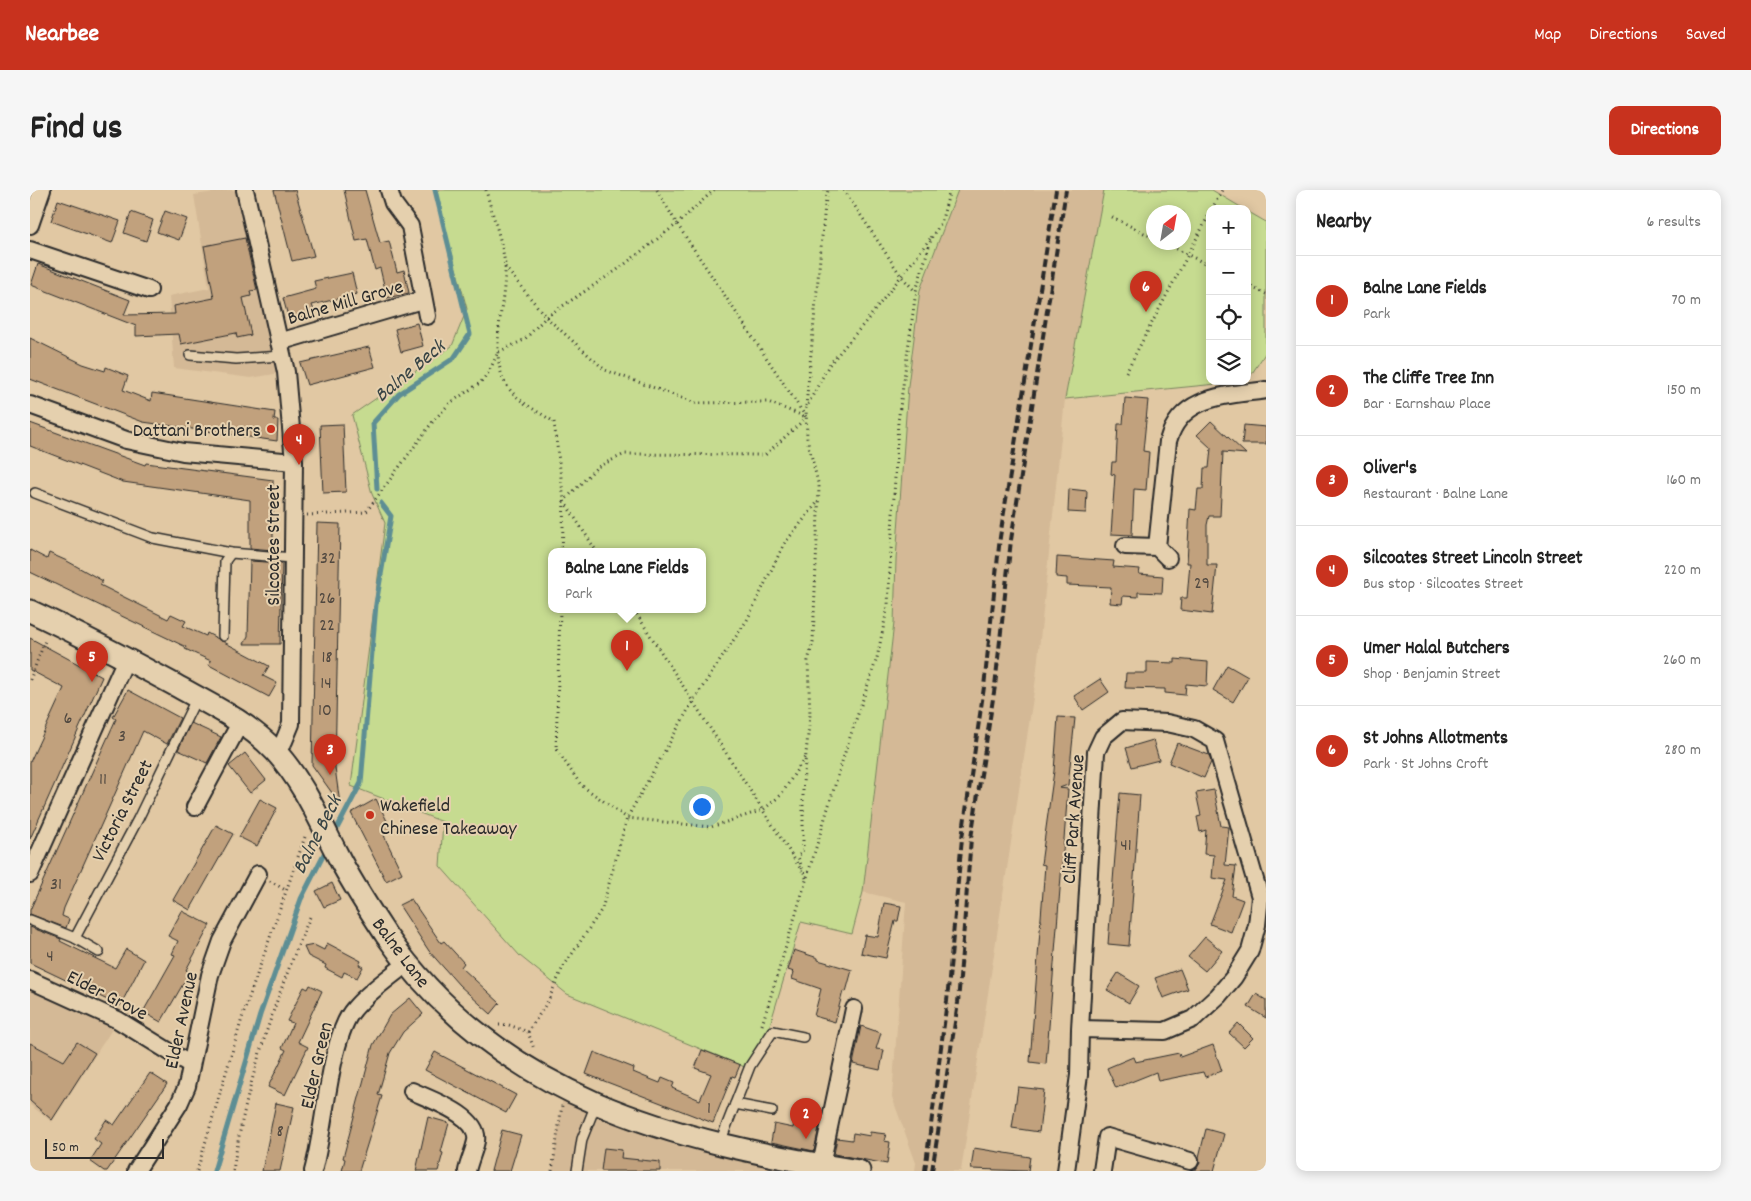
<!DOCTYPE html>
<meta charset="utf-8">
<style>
:root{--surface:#fff;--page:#f6f6f6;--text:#222;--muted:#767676;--line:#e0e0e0;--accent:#c8321e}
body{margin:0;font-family:Dekko,sans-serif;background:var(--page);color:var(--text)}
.controls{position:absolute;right:15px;top:15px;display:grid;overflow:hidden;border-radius:10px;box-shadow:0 2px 12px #0003}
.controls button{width:45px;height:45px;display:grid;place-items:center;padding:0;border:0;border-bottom:1px solid var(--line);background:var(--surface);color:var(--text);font:25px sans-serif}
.compass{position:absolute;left:1116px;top:15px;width:45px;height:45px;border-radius:50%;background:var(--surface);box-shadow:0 2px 12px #0003;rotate:31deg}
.scale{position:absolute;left:15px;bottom:12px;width:119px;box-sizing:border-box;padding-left:5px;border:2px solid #2b2b2b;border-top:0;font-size:14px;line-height:18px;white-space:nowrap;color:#2b2b2b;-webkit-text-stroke:4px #e5d0ae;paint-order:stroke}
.you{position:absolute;left:671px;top:616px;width:18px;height:18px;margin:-12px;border:4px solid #fff;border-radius:50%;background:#1a73e8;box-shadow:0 0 0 8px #1a73e833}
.badge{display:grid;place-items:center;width:32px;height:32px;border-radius:50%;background:var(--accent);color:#fff;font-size:16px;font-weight:700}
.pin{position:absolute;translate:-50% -41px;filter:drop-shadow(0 1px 2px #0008)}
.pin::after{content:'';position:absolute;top:26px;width:18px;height:15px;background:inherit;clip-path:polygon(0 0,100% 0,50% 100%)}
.popup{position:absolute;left:518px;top:358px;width:158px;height:65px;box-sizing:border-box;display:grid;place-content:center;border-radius:10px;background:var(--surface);filter:drop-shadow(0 1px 4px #0005);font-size:16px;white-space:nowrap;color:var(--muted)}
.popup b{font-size:19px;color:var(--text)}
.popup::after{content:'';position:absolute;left:50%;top:100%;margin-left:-10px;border:10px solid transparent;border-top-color:var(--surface)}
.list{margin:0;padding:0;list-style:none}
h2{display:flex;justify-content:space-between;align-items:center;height:65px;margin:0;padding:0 20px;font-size:21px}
h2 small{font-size:16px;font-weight:400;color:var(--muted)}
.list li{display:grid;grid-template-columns:32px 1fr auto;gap:15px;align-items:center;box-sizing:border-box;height:90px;padding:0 20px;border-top:1px solid var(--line)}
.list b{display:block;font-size:19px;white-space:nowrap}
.list p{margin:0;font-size:16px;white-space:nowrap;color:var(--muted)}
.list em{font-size:16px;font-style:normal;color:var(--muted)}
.icon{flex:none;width:28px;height:28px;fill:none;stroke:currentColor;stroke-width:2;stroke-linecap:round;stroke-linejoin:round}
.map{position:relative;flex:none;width:1236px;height:981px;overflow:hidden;border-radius:10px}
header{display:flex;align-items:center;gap:30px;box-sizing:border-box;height:70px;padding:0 25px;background:var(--accent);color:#fff}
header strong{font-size:24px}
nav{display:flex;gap:28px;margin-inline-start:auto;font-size:18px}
.intro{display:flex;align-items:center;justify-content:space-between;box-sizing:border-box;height:120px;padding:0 30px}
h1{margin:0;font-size:35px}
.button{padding:12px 22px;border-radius:10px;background:var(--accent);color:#fff;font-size:18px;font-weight:700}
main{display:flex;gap:30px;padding:0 30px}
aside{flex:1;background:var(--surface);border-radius:10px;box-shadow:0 2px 12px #0003}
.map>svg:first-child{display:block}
.built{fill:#d4b996}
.green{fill:#c6db90;stroke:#78835e;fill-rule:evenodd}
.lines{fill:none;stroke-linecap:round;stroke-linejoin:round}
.stream{stroke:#5d8e94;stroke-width:5}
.building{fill:#c1a17d;stroke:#2b2b2b}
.service-casing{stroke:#2b2b2b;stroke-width:12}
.minor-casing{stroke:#2b2b2b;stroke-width:20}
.tertiary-casing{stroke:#2b2b2b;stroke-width:25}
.path{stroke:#2b2b2b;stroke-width:3;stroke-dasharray:1 4;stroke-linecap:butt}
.service{stroke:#e5d0ae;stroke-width:9}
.minor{stroke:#e5d0ae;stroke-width:16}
.tertiary{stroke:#e5d0ae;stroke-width:21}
.rail{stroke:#2b2b2b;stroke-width:4;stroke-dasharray:8 4;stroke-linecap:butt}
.poi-dot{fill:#c8321e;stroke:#e5d0ae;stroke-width:2}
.labels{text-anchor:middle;stroke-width:4;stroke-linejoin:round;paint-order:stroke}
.number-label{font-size:18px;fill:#504840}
.street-label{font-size:20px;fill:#2b2b2b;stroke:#e5d0ae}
.poi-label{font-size:20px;fill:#2b2b2b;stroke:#e5d0ae;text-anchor:end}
.water-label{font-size:21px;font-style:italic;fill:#384445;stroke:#e5d0ae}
</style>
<header>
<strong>Nearbee</strong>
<nav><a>Map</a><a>Directions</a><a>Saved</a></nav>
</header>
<div class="intro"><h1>Find us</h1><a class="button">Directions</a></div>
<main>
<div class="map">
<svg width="1236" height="981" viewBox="0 0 1236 981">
<rect width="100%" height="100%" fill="#e1c8a3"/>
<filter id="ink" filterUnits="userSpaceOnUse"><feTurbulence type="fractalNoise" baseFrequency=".02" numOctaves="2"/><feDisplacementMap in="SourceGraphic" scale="10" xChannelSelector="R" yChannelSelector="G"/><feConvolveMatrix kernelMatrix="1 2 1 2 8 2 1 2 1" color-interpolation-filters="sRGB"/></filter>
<g filter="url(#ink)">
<!-- built -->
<g class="built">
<path d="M198 0H215L256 182 221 188 144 178 139 106 179 98 164 5Z"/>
<path d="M928 0H1074L1035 209 1006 488 931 981H885L886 973 862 907 876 712 833 702 864 433 866 370 878 196 890 100Z"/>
<path d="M0 790 88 830 22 932 0 915Z"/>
<path d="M534 899 809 981H522Z"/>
</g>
<!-- green -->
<g class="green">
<path d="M405 0H928L890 100 878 196 866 370 864 433 833 702 822 744 771 732 739 838 722 880 537 804 490 766 410 676 413 632 321 596 355 333 342 304 322 225 422 156 437 119ZM522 362H672V420H522Z"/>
<path d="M1074 0H1182L1214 19H1180V191H1217L1035 209ZM1124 22H1154V52H1124Z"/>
<path d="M1217 21 1236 32V162L1217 191Z"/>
</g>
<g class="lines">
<!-- stream -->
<g class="stream">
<path d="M347 299 343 233 369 204 424 168 440 144 405 0"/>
<path d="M304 644 331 593 346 414 361 326 351 313"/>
<path d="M184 981 230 825 271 709 297 658"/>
</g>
</g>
<!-- building -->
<g class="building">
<path d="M244 0H265L284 66 262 71Z"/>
<path d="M314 0H335L350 53 359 51 367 82 374 80 379 103 357 108 350 78 345 80 337 49 326 51Z"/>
<path d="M28 10 90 31 82 53 21 31Z"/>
<path d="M135 21 157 29 149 50 127 42Z"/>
<path d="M101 22 123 30 116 51 94 43Z"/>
<path d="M215 48 227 100 220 101 221 106 213 108 221 145 207 148 206 143 151 154 149 144 106 146V136L1 95 8 74 100 110 94 125 145 124 144 116 184 108 174 56Z"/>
<path d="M322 83 327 104 282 115 285 123 259 130 253 108 286 99 284 91Z"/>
<path d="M387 133 393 156 371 162 365 139Z"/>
<path d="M0 148 53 174 75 181 76 177 98 186 93 200 121 211 122 203 245 222 244 230H248L247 251 113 232 0 189Z"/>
<path d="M339 157 345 177 277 195 270 173Z"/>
<path d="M1095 208 1118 210 1113 261 1119 262 1116 300 1104 299 1102 345 1081 344 1085 285 1081 284 1082 272H1086L1088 234H1093Z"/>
<path d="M1181 231 1216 264 1193 262 1190 326H1179L1177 335V375H1187L1182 424 1150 420 1151 408H1157L1160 373H1157L1160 319 1166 320 1168 299H1173L1174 278H1179L1181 258 1167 245Z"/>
<path d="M0 233 115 275 116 273 243 290V360L220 358V310L93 292 0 256Z"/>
<path d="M313 234 316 302 293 303 290 235Z"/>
<path d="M1214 235 1236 237V254H1212Z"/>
<path d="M1039 299 1057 301 1056 323 1038 322Z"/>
<path d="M287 333 310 334 305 578 310 614 282 575Z"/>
<path d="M0 360 17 369 19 363 37 371 73 391 70 395 138 429 141 424 156 431 153 436 176 446 177 443 239 476 233 486 247 493 239 507 179 475 181 471 155 459 156 457 0 382Z"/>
<path d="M1027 367 1084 371 1083 377 1110 379 1109 384 1133 386 1132 403 1108 402V407L1093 406 1092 414 1080 413 1081 397 1037 395V388L1026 387Z"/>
<path d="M220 371 252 373 250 454H214L218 446Z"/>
<path d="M0 448 72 487 0 649V572L34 498 0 480Z"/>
<path d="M1145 469 1178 472 1177 496 1156 494 1155 505 1135 503V499L1095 498 1096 483H1117V472L1145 473Z"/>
<path d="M1197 475 1218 487 1203 512 1183 500Z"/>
<path d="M1070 489 1079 502 1053 520 1044 506Z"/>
<path d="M98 500 150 528 137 554 113 541 34 718 32 726 39 729 36 738 0 724V720L86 529 83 527Z"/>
<path d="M1028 527 1045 528 1038 595 1029 598 1038 599 1016 874 1000 872 1015 675 1011 674 1024 581Z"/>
<path d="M161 533 191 547 177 573 148 560Z"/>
<path d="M1123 550 1129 570 1102 577 1096 558Z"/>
<path d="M1147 553 1179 565 1181 572 1174 588 1139 573Z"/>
<path d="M215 563 236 590 220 603 199 576Z"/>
<path d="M1184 600 1191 636 1199 637 1195 675 1206 676 1202 706 1213 710 1201 742 1180 734 1197 690 1182 688 1184 665 1174 664 1176 640 1170 642 1167 627 1171 626 1166 603Z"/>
<path d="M1090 603 1110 605 1099 756 1078 754Z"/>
<path d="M230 609 247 618 227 656 209 647Z"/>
<path d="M346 609 361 639 354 643 355 648 372 683 356 691 321 623Z"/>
<path d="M186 635 203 644 160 720 143 710Z"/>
<path d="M302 693 310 710 294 717 286 701Z"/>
<path d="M381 709 411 753 414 751 434 773 431 777 470 813 461 824 429 795 399 761 369 715Z"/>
<path d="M854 713 871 716 868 731H865L856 768 831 763 835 745 848 747Z"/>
<path d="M152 721 180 735 156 780 160 782 131 832 113 822 145 765 142 764 148 751 138 746Z"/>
<path d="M0 737 31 749 30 751 85 778 96 759 114 770 90 816 0 773Z"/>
<path d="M1175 747 1192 761 1175 781 1158 767Z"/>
<path d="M297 753 331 771 329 775 333 777 327 788 314 782 312 787 295 778 296 775 278 766 274 757 284 755 294 760Z"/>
<path d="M764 760 788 768V770L822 780 816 802 813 801 805 832 784 826 791 799 762 789 764 782 758 780Z"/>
<path d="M1150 779 1158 799 1133 808 1125 788Z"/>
<path d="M1088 783 1109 796 1099 813 1077 800Z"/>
<path d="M280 795 292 801 268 852 278 857 255 905 238 897 256 860 252 858 263 833 257 831 274 797 278 799Z"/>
<path d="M1226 804 1236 810V828L1218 817Z"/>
<path d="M380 808 393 824 373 842 360 863 348 905 352 906 329 981H312L315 969 313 968 343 855 360 825Z"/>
<path d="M1208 833 1223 848 1214 857 1199 843Z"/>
<path d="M831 836 851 843 846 859 854 860 850 880 823 874Z"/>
<path d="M47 852 65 863 22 930 0 911V853L34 871Z"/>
<path d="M1183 855 1192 881 1175 887 1173 882 1128 891 1126 882 1086 898 1077 878 1103 867 1105 872 1149 863 1150 867Z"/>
<path d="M672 860 710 875 705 887 702 886 683 933 556 884 564 862 604 878 603 882 615 887 630 893 632 888 644 893 642 898 670 910 681 884 665 878Z"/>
<path d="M405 862 486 905 476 923 395 880Z"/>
<path d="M120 883 137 894 77 981H74L60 971 71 954 64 949 76 930 84 935Z"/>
<path d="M988 897 1014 900 1009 942 982 938Z"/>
<path d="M246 913 264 917 250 981H232Z"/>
<path d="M398 927 419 933 411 962 413 963 408 981H386Z"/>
<path d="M765 928 790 933 784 961 741 952 744 934 763 938Z"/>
<path d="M1176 939 1194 944 1184 981H1165L1170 973 1169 967Z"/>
<path d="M472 940 491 945 480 981H461Z"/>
<path d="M840 942 856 944 854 951 860 952 857 974 804 964 807 948 822 950 823 943 840 946Z"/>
<path d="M574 958 592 960 591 968 630 972V981H571Z"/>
<path d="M944 958 1000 967 998 981 941 979Z"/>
</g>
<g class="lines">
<defs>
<g id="service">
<path d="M160 165 206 169 252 166"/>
<path d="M5 303 123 348 201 363 263 368"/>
<path d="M193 446 195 371 201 363"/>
<path d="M0 730 45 748 69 762"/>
<path d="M45 748 108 629 167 507"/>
<path d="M705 914 742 921"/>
<path d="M689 955 720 876 743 841 773 847"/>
<path d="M547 981 552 949 566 914"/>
</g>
<g id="minor">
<path d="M215 0 256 182 264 272 261 534 254 551 246 562"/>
<path d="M359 0 363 13 380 36 397 126"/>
<path d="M0 35 12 0"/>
<path d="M0 60 119 100"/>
<path d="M249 152 392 110"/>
<path d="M0 215 96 250 153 262 264 272"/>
<path d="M1095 356 1127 357 1138 368"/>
<path d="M1127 357 1138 251C1151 205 1195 206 1236 200"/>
<path d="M165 617 210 533"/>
<path d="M0 684 96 469"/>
<path d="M0 790 88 830 161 875"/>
<path d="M382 901C401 910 450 926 446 951 444 961 439 971 437 981"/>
<path d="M791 975 824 819"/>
<path d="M106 981 149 914 157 896 180 785 192 751 228 684"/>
<path d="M283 981C295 941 299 847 324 819 338 802 359 788 376 774"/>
<path d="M1036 981 1049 885 1050 839 1066 562 1073 547 1092 531 1137 533 1164 539 1185 551 1230 707 1227 735 1220 761 1204 787 1188 806 1163 829 1135 841 1050 839"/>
<path d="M1072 981 1077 947 1160 971"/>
</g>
<path id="tertiary" d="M0 421C49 444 97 469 145 495 179 514 218 532 245 561 272 590 289 629 307 664 321 692 339 719 356 745 468 907 645 952 829 981"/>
</defs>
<!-- service casing -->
<use href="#service" class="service-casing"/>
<!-- minor casing -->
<use href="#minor" class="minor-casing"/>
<!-- tertiary casing -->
<use href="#tertiary" class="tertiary-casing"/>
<!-- path -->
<g class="path">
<path d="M456 0C461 21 475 59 475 78 476 113 455 173 481 201 492 214 511 223 524 232L534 311 567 362"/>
<path d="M627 0 647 34 776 227"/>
<path d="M814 0 871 86 885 101"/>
<path d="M1182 19 1192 0"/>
<path d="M1082 27 1124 48"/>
<path d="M1133 52 1180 76"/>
<path d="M475 77 516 127 575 180 666 213 738 212 776 227"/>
<path d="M1217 95 1236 104"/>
<path d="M1096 182 1180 23"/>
<path d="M776 216 795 15 798 0"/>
<path d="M277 325 336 322 404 230 420 213 450 193 459 182 468 162 494 150 516 127 587 80 647 34 684 0"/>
<path d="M532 362 534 311 567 277 595 264 735 265 776 228"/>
<path d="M530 420 526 559 551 595 597 628 681 637 733 620 751 605 775 567"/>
<path d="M604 420 772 681"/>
<path d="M0 490 16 448"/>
<path d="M776 688 768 667 773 660V593L780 525 778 471 783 452 789 297 777 248 776 218 799 175 838 129 900 49"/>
<path d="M240 691 257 701"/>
<path d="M469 835H479L498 842 504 859"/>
<path d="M732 835 816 559 847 468 858 415 868 232 886 101 902 46 911 33 920 0"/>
<path d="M498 842 518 811 532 779 572 719 597 628 663 511 717 430 754 354 787 313"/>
<path d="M167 981 213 825 276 644"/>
<path d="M203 981C216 893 245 809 280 727"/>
<path d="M522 981 532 915"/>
</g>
<!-- service -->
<use href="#service" class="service"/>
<!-- minor -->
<use href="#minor" class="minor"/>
<!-- tertiary -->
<use href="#tertiary" class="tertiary"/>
<!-- rail -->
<g class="rail">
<path d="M895 981 917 811 932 648 954 497 970 347 1026 0"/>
<path d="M902 981 928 813 941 648 965 496 981 350 1036 0"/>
</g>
</g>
</g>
<!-- markers -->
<g class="poi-dot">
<circle cx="241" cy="239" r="5"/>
<circle cx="340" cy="625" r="5"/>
</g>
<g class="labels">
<!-- number labels -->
<g class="number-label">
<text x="298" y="373">32</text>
<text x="1172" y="398">29</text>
<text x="297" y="413">26</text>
<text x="297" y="440">22</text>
<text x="297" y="472">18</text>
<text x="296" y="498">14</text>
<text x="295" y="525">10</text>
<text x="38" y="533">6</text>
<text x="92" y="551">3</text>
<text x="73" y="594">11</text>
<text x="1096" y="660">41</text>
<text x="26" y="699">31</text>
<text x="20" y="771">4</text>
<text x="679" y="923">1</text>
<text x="250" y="946">8</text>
</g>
<!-- street labels -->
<g class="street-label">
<text transform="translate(315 111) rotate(-16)" y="7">Balne Mill Grove</text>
<text transform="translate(242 355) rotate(-90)" y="7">Silcoates Street</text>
<text transform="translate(91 620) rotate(-63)" y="7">Victoria Street</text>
<text transform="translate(1042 629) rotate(-86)" y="7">Cliff Park Avenue</text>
<text transform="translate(372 762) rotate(53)" y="7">Balne Lane</text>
<text transform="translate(78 804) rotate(27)" y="7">Elder Grove</text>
<text transform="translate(150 830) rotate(-78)" y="7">Elder Avenue</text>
<text transform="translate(285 875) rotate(-77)" y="7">Elder Green</text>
</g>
<!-- poi labels -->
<g class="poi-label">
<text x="231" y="246">Dattani Brothers</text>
<text x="350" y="621" text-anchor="start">Wakefield<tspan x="350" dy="23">Chinese Takeaway</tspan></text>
</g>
<!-- water labels -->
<g class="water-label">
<text transform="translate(379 180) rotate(-40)" y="7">Balne Beck</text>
<text transform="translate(286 644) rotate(-63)" y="7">Balne Beck</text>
</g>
</g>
</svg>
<div class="controls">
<button>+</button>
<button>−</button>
<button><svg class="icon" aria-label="locate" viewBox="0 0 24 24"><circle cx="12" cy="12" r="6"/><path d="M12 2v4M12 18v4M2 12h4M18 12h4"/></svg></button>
<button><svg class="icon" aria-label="layers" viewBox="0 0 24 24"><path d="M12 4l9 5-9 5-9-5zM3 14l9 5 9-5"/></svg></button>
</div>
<svg class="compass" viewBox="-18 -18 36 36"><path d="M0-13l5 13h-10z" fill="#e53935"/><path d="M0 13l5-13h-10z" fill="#767676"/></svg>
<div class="scale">50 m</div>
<div class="you"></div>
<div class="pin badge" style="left:597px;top:481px">1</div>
<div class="popup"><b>Balne Lane Fields</b>Park</div>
<div class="pin badge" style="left:776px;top:949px">2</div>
<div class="pin badge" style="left:300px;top:585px">3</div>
<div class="pin badge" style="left:269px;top:275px">4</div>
<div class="pin badge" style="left:62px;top:492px">5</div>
<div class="pin badge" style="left:1116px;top:122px">6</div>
</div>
<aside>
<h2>Nearby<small>6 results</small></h2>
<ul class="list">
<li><span class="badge">1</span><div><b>Balne Lane Fields</b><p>Park</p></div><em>70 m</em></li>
<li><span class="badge">2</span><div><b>The Cliffe Tree Inn</b><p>Bar · Earnshaw Place</p></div><em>150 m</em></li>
<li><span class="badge">3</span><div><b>Oliver's</b><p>Restaurant · Balne Lane</p></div><em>160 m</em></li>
<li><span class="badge">4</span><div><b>Silcoates Street Lincoln Street</b><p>Bus stop · Silcoates Street</p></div><em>220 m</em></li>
<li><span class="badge">5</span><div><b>Umer Halal Butchers</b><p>Shop · Benjamin Street</p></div><em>260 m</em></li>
<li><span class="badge">6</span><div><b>St Johns Allotments</b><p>Park · St Johns Croft</p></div><em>280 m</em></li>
</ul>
</aside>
</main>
